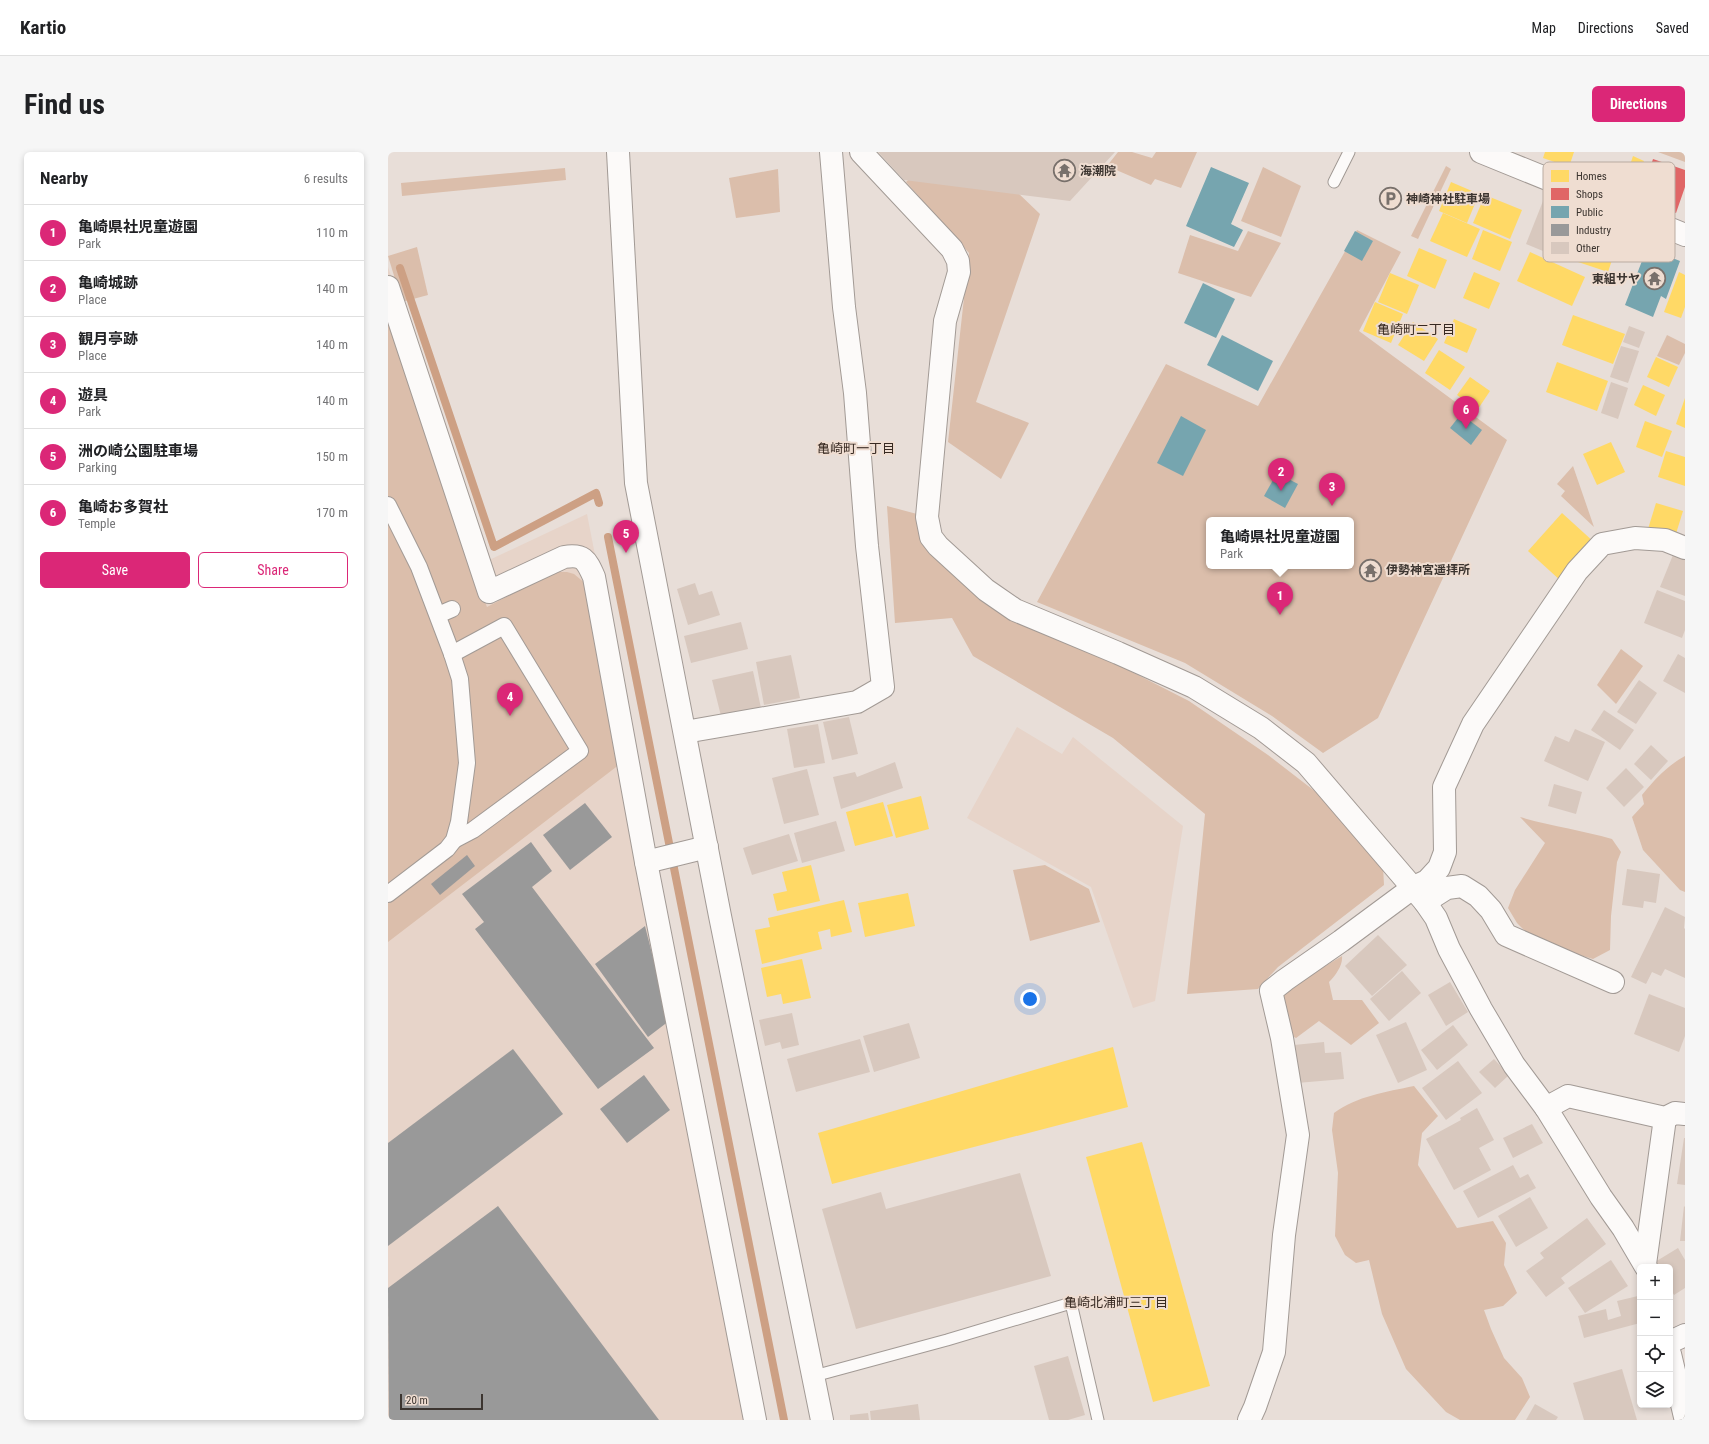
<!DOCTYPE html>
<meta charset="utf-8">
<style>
:root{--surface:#fff;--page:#f6f6f6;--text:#202124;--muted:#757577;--line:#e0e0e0;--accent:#db2777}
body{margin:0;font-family:"Roboto Condensed","Noto Sans JP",sans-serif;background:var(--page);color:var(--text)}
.controls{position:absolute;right:12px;bottom:12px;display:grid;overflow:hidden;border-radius:6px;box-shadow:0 2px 6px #0003}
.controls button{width:36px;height:36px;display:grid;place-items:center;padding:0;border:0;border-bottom:1px solid var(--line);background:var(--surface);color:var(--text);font:20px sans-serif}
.scale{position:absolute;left:12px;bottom:10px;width:83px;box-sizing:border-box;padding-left:4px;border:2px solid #3c3530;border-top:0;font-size:11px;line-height:14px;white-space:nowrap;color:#3c3530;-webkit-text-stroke:3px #efddd1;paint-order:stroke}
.you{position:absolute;left:642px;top:847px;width:14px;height:14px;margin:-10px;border:3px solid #fff;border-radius:50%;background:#1a73e8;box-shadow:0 0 0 6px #1a73e833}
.badge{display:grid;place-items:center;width:26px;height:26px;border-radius:50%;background:var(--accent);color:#fff;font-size:13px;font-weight:700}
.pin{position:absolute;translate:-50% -33px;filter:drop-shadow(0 1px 2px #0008)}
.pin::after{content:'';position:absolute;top:21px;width:14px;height:12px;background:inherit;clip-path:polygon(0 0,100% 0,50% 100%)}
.popup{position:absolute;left:818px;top:365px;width:148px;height:52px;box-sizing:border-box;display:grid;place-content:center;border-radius:6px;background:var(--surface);filter:drop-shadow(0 1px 3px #0005);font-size:13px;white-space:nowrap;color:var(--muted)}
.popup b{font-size:15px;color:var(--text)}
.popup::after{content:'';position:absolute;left:50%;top:100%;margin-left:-8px;border:8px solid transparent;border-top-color:var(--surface)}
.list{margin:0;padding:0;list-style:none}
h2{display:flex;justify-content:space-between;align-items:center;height:52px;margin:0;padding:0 16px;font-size:17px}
h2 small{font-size:13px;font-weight:400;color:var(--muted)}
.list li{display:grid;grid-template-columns:26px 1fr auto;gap:12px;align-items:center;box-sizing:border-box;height:56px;padding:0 16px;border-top:1px solid var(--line)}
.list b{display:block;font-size:15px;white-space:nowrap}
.list p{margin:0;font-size:13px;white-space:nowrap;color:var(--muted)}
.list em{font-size:13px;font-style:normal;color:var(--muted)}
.actions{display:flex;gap:8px;padding:12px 16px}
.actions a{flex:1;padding:9px 0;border:1px solid var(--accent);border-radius:6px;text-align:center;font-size:14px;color:var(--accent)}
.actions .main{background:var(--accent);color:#fff}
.icon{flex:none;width:22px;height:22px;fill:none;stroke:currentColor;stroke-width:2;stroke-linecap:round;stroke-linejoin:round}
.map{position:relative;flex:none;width:1297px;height:1268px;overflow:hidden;border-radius:6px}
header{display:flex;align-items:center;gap:24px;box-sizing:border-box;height:56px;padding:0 20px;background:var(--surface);border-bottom:1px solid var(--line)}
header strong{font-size:19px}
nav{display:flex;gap:22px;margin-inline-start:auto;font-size:14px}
.intro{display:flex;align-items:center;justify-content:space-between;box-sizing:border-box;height:96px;padding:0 24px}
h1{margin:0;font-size:28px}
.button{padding:10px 18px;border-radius:6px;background:var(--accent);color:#fff;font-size:14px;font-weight:700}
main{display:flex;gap:24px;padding:0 24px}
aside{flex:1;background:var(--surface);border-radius:6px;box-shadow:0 2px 6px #0003}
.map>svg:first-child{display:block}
.built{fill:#e7d4c9}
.green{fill:#dbbeab;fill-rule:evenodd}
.homes{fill:#ffd966}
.shops{fill:#e06666}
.public{fill:#76a5af}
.industry{fill:#999}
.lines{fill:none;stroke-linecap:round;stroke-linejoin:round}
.stream{stroke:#cda084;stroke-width:8}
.building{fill:#d8c8be}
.service-casing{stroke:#a29a95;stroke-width:13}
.pedestrian-casing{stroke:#a29a95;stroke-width:18}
.minor-casing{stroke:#a29a95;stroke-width:24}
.tertiary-casing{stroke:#a29a95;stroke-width:24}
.service{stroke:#fcfaf9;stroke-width:11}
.pedestrian{stroke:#fcfaf9;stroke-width:16}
.minor{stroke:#fcfaf9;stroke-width:22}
.tertiary{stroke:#fcfaf9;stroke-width:22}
.labels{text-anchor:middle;stroke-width:4;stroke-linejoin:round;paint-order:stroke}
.poi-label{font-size:12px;font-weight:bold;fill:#3c3530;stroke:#efddd1;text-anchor:start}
.neighbourhood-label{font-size:13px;fill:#372921;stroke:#efddd1}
.key{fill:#efddd1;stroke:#b9aba1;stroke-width:1}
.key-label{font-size:11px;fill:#3c3530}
</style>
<header>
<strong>Kartio</strong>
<nav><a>Map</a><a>Directions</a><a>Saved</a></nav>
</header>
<div class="intro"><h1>Find us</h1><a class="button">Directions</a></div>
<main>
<aside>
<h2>Nearby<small>6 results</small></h2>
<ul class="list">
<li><span class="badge">1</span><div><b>亀崎県社児童遊園</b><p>Park</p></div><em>110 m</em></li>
<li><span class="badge">2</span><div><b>亀崎城跡</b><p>Place</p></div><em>140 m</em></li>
<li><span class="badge">3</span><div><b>観月亭跡</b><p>Place</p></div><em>140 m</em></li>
<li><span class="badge">4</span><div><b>遊具</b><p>Park</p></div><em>140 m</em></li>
<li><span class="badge">5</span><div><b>洲の崎公園駐車場</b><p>Parking</p></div><em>150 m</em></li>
<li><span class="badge">6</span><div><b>亀崎お多賀社</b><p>Temple</p></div><em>170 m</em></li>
</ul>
<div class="actions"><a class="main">Save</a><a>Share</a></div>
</aside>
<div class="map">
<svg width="1297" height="1268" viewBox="0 0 1297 1268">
<rect width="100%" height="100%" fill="#e8ded8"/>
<!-- built -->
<g class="built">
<path d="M0 115 99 409 199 362 376 1268H0Z"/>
<path d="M629 575 674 602 685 585 795 674 767 849 745 856 703 735 579 666Z"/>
</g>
<!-- green -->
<g class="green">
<path d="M551 0H587L652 62 588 250 641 271 613 327 560 290 581 101 518 30Z"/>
<path d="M730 0H744L764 6 768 0H809L793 36 767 27 763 33 719 14Z"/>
<path d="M1270 0H1297V10Z"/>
<path d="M1058 14 1063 17 1030 87 1023 84Z"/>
<path d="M875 15 913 34 893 85 853 69Z"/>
<path d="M177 16 178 28 14 44 13 31Z"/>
<path d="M390 17 392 60 348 66 341 26Z"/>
<path d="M969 78 1013 100 971 179 1119 288 990 566 935 601 884 564 797 511 649 450 778 212 870 254ZM821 368H963V414H821Z"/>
<path d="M860 79 893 91 863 145 790 121 802 83 850 99Z"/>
<path d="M29 95 40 143 14 150 0 104Z"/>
<path d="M0 163 90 434 99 455 159 424 171 420H179L186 422 198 432 232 612 0 790Z"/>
<path d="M1279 183 1297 192V201L1291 213 1269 204Z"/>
<path d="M1185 314 1206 375 1173 344 1177 339 1169 332Z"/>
<path d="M499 354 529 362 558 415 660 477 801 549 880 603 937 647 995 714 996 733 890 815 870 837 799 842 817 662 725 586 585 504 564 466 507 471Z"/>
<path d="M1233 497 1255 514 1228 552 1209 533Z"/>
<path d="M1297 604V740L1292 738 1255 698 1244 665 1256 652 1254 643C1267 627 1279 614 1297 604Z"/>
<path d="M1132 665C1163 674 1194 678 1224 687L1233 700 1229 710 1223 764 1222 798 1205 807 1178 799 1143 785 1129 771 1120 756 1127 738 1157 691Z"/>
<path d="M657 713 701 737 712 770 642 789 625 718Z"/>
<path d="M954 804C955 813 948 823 941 830L945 848H974L991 871 963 893 931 869 908 886 899 881 892 841Z"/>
<path d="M1026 934 1050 964 1034 981 1030 1013 1069 1076 1105 1069 1118 1091 1116 1113 1129 1141 1115 1154 1096 1158 1103 1177 1116 1206 1134 1226 1142 1245 1127 1268H1072L1058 1260 1018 1217 994 1162 981 1108 968 1111 957 1103 947 1084 950 1021 944 978 946 961C969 944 998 940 1026 934Z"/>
</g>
<!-- homes -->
<g class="homes">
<path d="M1157 0H1186L1181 15 1155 6Z"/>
<path d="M1245 4 1256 9 1242 45 1223 38 1234 10 1242 13Z"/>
<path d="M1063 30 1091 42 1079 71 1051 59Z"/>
<path d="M1097 43 1134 58 1122 87 1085 71Z"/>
<path d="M1055 61 1092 77 1079 105 1042 89Z"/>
<path d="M1202 74 1232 84 1220 120 1190 110Z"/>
<path d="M1095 78 1124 90 1112 119 1084 107Z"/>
<path d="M1031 96 1059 108 1047 137 1019 124Z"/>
<path d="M1142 100 1197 125 1184 154 1129 129Z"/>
<path d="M1086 120 1112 131 1101 157 1075 146Z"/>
<path d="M1291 120 1297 123V155L1293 166 1276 160Z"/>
<path d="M1002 121 1031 133 1019 162 990 150Z"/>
<path d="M987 150 1015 162 1003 191 975 179Z"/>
<path d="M1185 163 1237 182 1225 212 1174 193Z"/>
<path d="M1066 167 1089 177 1079 201 1056 191Z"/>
<path d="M1025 170 1050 187 1036 209 1010 193Z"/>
<path d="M1051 198 1077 215 1062 238 1037 221Z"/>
<path d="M1268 205 1290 215 1281 235 1259 225Z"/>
<path d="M1169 210 1220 229 1209 259 1158 240Z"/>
<path d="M1082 225 1102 239 1090 257 1069 243Z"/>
<path d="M1255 233 1277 243 1268 264 1246 253Z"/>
<path d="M1297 246V276L1288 272Z"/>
<path d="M1257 269 1284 279 1274 305 1248 295Z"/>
<path d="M1223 290 1237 320 1209 333 1195 302Z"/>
<path d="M1278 299 1297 305V334L1270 325Z"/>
<path d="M1268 351 1295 359 1287 385 1260 377Z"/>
<path d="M1174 361 1207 391 1173 429 1140 399Z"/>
<path d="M533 644 541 677 508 686 499 653Z"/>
<path d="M495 650 505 684 467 694 458 660Z"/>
<path d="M423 713 432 749 389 759 385 742 399 739 394 720Z"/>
<path d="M520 741 527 774 477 785 470 751Z"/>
<path d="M456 748 464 780 443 785 442 777 430 780 434 797 374 812 367 778 382 775 380 766Z"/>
<path d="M414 807 423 846 395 852 393 842 379 845 373 816Z"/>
<path d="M725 895 740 955 444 1032 430 981Z"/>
<path d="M754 990 822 1234 765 1250 698 1005Z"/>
</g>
<!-- shops -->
<path class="shops" d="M1265 7 1297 18V35L1288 61 1251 48Z"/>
<!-- public -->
<g class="public">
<path d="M635 0H711L679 37Z"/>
<path d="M823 15 861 31 843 72 855 78 846 95 798 74Z"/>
<path d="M967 79 985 89 974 109 956 99Z"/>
<path d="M1259 96 1292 109 1278 147 1273 144 1265 165 1237 153Z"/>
<path d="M815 131 847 147 828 186 796 171Z"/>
<path d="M834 183 885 209 870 239 819 213Z"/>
<path d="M1073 262 1094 278 1083 293 1062 276Z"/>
<path d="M793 264 818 278 795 324 769 311Z"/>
<path d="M889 321 910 332 897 356 876 344Z"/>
</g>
<!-- industry -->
<g class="industry">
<path d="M197 651 224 685 182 718 155 683Z"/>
<path d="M143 690 164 719 144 735 266 896 210 937 87 777 96 770 74 742Z"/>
<path d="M79 703 87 714 52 743 43 732Z"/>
<path d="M257 774 281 869 260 885 207 812Z"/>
<path d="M125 897 175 962 0 1094V991Z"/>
<path d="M256 923 282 958 239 991 212 957Z"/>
<path d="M110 1054 271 1268H1L0 1136Z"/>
</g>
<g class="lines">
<!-- stream -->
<g class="stream">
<path d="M12 116 106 395 208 341 211 351"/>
<path d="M220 385 396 1268"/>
</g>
</g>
<!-- building -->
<g class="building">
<path d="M490 0H727L682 49 516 28Z"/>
<path d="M1157 44 1191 58 1172 106 1138 92Z"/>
<path d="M1241 174 1257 180 1251 196 1235 190Z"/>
<path d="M1233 194 1251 199 1240 231 1222 225Z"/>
<path d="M1223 230 1240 236 1230 267 1213 261Z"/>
<path d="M1287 398 1297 402V444L1272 435Z"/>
<path d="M307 431 311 443 324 439 332 463 300 473 289 437Z"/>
<path d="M1269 438 1297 449V478L1294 486 1256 471Z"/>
<path d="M353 470 360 497 303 511 296 484Z"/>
<path d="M1290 502 1297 506V541L1275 529Z"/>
<path d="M403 503 412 546 376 553 368 510Z"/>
<path d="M365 519 373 556 333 564 324 528Z"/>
<path d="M1251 528 1269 541 1248 572 1229 560Z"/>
<path d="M1216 558 1246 578 1232 598 1203 578Z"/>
<path d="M461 565 470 602 444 608 435 570Z"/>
<path d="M430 572 437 611 406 616 399 577Z"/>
<path d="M1187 577 1217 590 1200 629 1156 609 1167 584 1181 590Z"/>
<path d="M1263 593 1280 609 1263 628 1246 612Z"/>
<path d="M507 610 515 636 453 657 445 625 467 620 469 625Z"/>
<path d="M1238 616 1256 635 1236 655 1218 636Z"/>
<path d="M419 617 431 663 396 672 384 626Z"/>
<path d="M1166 632 1194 640 1188 662 1160 654Z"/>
<path d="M448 669 457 699 414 711 406 681Z"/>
<path d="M401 682 410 709 364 723 355 696Z"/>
<path d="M1239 717 1272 722 1268 751 1256 749 1255 756 1234 753Z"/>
<path d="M1277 755 1297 765 1296 776 1297 777V826L1277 817 1273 824 1264 820 1258 832 1243 825Z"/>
<path d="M990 783 1019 813 984 844 957 814Z"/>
<path d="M1014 819 1033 841 1001 869 982 847Z"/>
<path d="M1062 830 1080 860 1058 874 1040 843Z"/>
<path d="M1261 842 1297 856V884L1291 900 1246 882Z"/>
<path d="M404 861 411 893 394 897 392 890 377 894 371 868Z"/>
<path d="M1018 870 1039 918 1010 931 988 883Z"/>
<path d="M521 871 532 906 486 920 475 884Z"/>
<path d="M1065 873 1080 893 1049 918 1033 898Z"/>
<path d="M472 887 482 920 408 940 399 907Z"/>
<path d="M936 890 937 901 953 900 956 927 909 931 906 893Z"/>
<path d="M1106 907 1121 923 1107 936 1091 920Z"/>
<path d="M1070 909 1094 941 1058 968 1034 936Z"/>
<path d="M1089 956 1106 988 1091 996 1103 1018 1066 1038 1038 987 1073 968 1072 966Z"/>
<path d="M1144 972 1155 991 1125 1006 1115 986Z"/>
<path d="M1296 986H1297V1033L1289 1032Z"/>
<path d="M1125 1013 1132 1026 1140 1022 1148 1036 1090 1066 1075 1039Z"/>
<path d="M632 1021 663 1124 468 1177 434 1057 493 1040 498 1057Z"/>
<path d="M1142 1045 1160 1076 1128 1095 1110 1064Z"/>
<path d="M1296 1054 1297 1055V1089H1292Z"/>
<path d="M1199 1066 1218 1092 1173 1126 1177 1131 1158 1145 1138 1119 1156 1106 1152 1101Z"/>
<path d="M1290 1096 1297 1108V1136L1286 1143 1282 1136V1115H1270L1267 1110Z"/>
<path d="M1223 1108 1240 1134 1197 1161 1180 1136Z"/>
<path d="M1250 1144 1252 1151V1171L1196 1186 1190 1164 1218 1157 1220 1168 1233 1164 1229 1149Z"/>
<path d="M680 1204 697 1263 680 1268H661L646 1214Z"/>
<path d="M1234 1217 1249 1268H1196L1185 1231Z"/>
<path d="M530 1252 532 1268H483L482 1259Z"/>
<path d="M1147 1252 1170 1265 1168 1268H1138Z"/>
<path d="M480 1261 481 1268H462V1263Z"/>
</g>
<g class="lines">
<defs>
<g id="service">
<path d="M946 30 961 0"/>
<path d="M426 1224 559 1188 683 1151 710 1268"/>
</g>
<g id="pedestrian">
<path d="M0 353 31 415 64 502 72 527 79 611 71 670 66 688 59 697 0 742"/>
<path d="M50 463 64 457"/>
<path d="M64 502 116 474 192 599 85 678 66 688"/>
</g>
<g id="minor">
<path d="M230 0 248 331 332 764 434 1268"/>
<path d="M473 0 564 97 570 109 571 120 557 169 539 365 543 385 550 394 598 438 627 458 730 501 806 535 873 576 918 611 1037 750 1048 766 1061 797 1093 857 1126 913 1158 956 1213 1045 1235 1076 1258 1115"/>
<path d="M0 135 101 440 176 405C195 402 198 407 206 425L258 710 367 1268"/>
<path d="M297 580 469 550 495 535 479 394 467 241 456 155 443 0"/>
<path d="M258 710 319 695"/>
<path d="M1037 750 1059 736 1074 734 1090 744 1103 758 1118 783 1225 830"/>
<path d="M1158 956 1180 944 1277 966 1287 961 1297 962"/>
<path d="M1257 1112 1277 966"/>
<path d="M1282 1190 1297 1183"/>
<path d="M1282 1202 1297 1265"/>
<path d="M861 1268 867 1255 886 1200 896 1083 910 983 894 886 883 839 897 828 953 789 1026 735 1039 729 1051 716 1057 700 1056 635 1085 572 1189 419 1214 392 1247 386 1277 388 1297 396"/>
</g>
<path id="tertiary" d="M1093 0 1297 83"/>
</defs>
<!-- service casing -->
<use href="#service" class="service-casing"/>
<!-- pedestrian casing -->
<use href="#pedestrian" class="pedestrian-casing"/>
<!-- minor casing -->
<use href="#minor" class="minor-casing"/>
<!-- tertiary casing -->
<use href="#tertiary" class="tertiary-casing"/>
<!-- service -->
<use href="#service" class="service"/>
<!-- pedestrian -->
<use href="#pedestrian" class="pedestrian"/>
<!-- minor -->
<use href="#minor" class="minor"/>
<!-- tertiary -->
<use href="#tertiary" class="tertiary"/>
</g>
<!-- icons -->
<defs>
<symbol id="temple-ring" viewBox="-11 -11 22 22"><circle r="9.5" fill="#efddd1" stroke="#78706b" stroke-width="1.5"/><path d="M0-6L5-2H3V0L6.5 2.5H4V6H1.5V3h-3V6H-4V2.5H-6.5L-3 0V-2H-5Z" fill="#78706b"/></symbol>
<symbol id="parking-ring" viewBox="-11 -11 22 22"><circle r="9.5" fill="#efddd1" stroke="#78706b" stroke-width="1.5"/><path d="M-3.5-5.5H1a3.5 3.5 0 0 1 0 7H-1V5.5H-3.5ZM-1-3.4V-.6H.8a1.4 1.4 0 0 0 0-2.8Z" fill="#78706b"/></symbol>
</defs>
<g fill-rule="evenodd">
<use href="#temple-ring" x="664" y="6" width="25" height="25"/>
<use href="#parking-ring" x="990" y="34" width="25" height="25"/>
<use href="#temple-ring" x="1254" y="114" width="25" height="25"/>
<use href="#temple-ring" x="970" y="406" width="25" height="25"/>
</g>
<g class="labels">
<!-- poi labels -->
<g class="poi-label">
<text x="692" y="23">海潮院</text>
<text x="1018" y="51">神崎神社駐車場</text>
<text x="1252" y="131" text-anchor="end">東組サヤ</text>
<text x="998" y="422">伊勢神宮遥拝所</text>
</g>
<!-- neighbourhood labels -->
<g class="neighbourhood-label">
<text x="1028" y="182">亀崎町二丁目</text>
<text x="468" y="301">亀崎町一丁目</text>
<text x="728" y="1155">亀崎北浦町三丁目</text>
</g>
</g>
<!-- legend -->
<rect x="1155" y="10" width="132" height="100" rx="6" class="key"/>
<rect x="1163" y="18" width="18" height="12" fill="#ffd966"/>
<rect x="1163" y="36" width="18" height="12" fill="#e06666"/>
<rect x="1163" y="54" width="18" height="12" fill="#76a5af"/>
<rect x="1163" y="72" width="18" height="12" fill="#999"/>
<rect x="1163" y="90" width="18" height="12" fill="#d8c8be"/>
<g class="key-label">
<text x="1188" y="28">Homes</text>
<text x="1188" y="46">Shops</text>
<text x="1188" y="64">Public</text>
<text x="1188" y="82">Industry</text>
<text x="1188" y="100">Other</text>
</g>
</svg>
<div class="controls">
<button>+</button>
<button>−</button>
<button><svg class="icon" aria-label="locate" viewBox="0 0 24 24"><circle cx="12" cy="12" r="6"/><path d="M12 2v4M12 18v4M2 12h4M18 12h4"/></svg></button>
<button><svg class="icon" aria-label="layers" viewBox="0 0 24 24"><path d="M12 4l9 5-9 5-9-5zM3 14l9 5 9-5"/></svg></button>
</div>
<div class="scale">20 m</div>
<div class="you"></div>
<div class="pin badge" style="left:892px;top:463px">1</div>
<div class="popup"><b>亀崎県社児童遊園</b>Park</div>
<div class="pin badge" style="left:893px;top:339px">2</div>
<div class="pin badge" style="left:944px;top:354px">3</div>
<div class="pin badge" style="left:122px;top:564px">4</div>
<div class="pin badge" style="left:238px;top:401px">5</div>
<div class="pin badge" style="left:1078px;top:277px">6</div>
</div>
</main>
